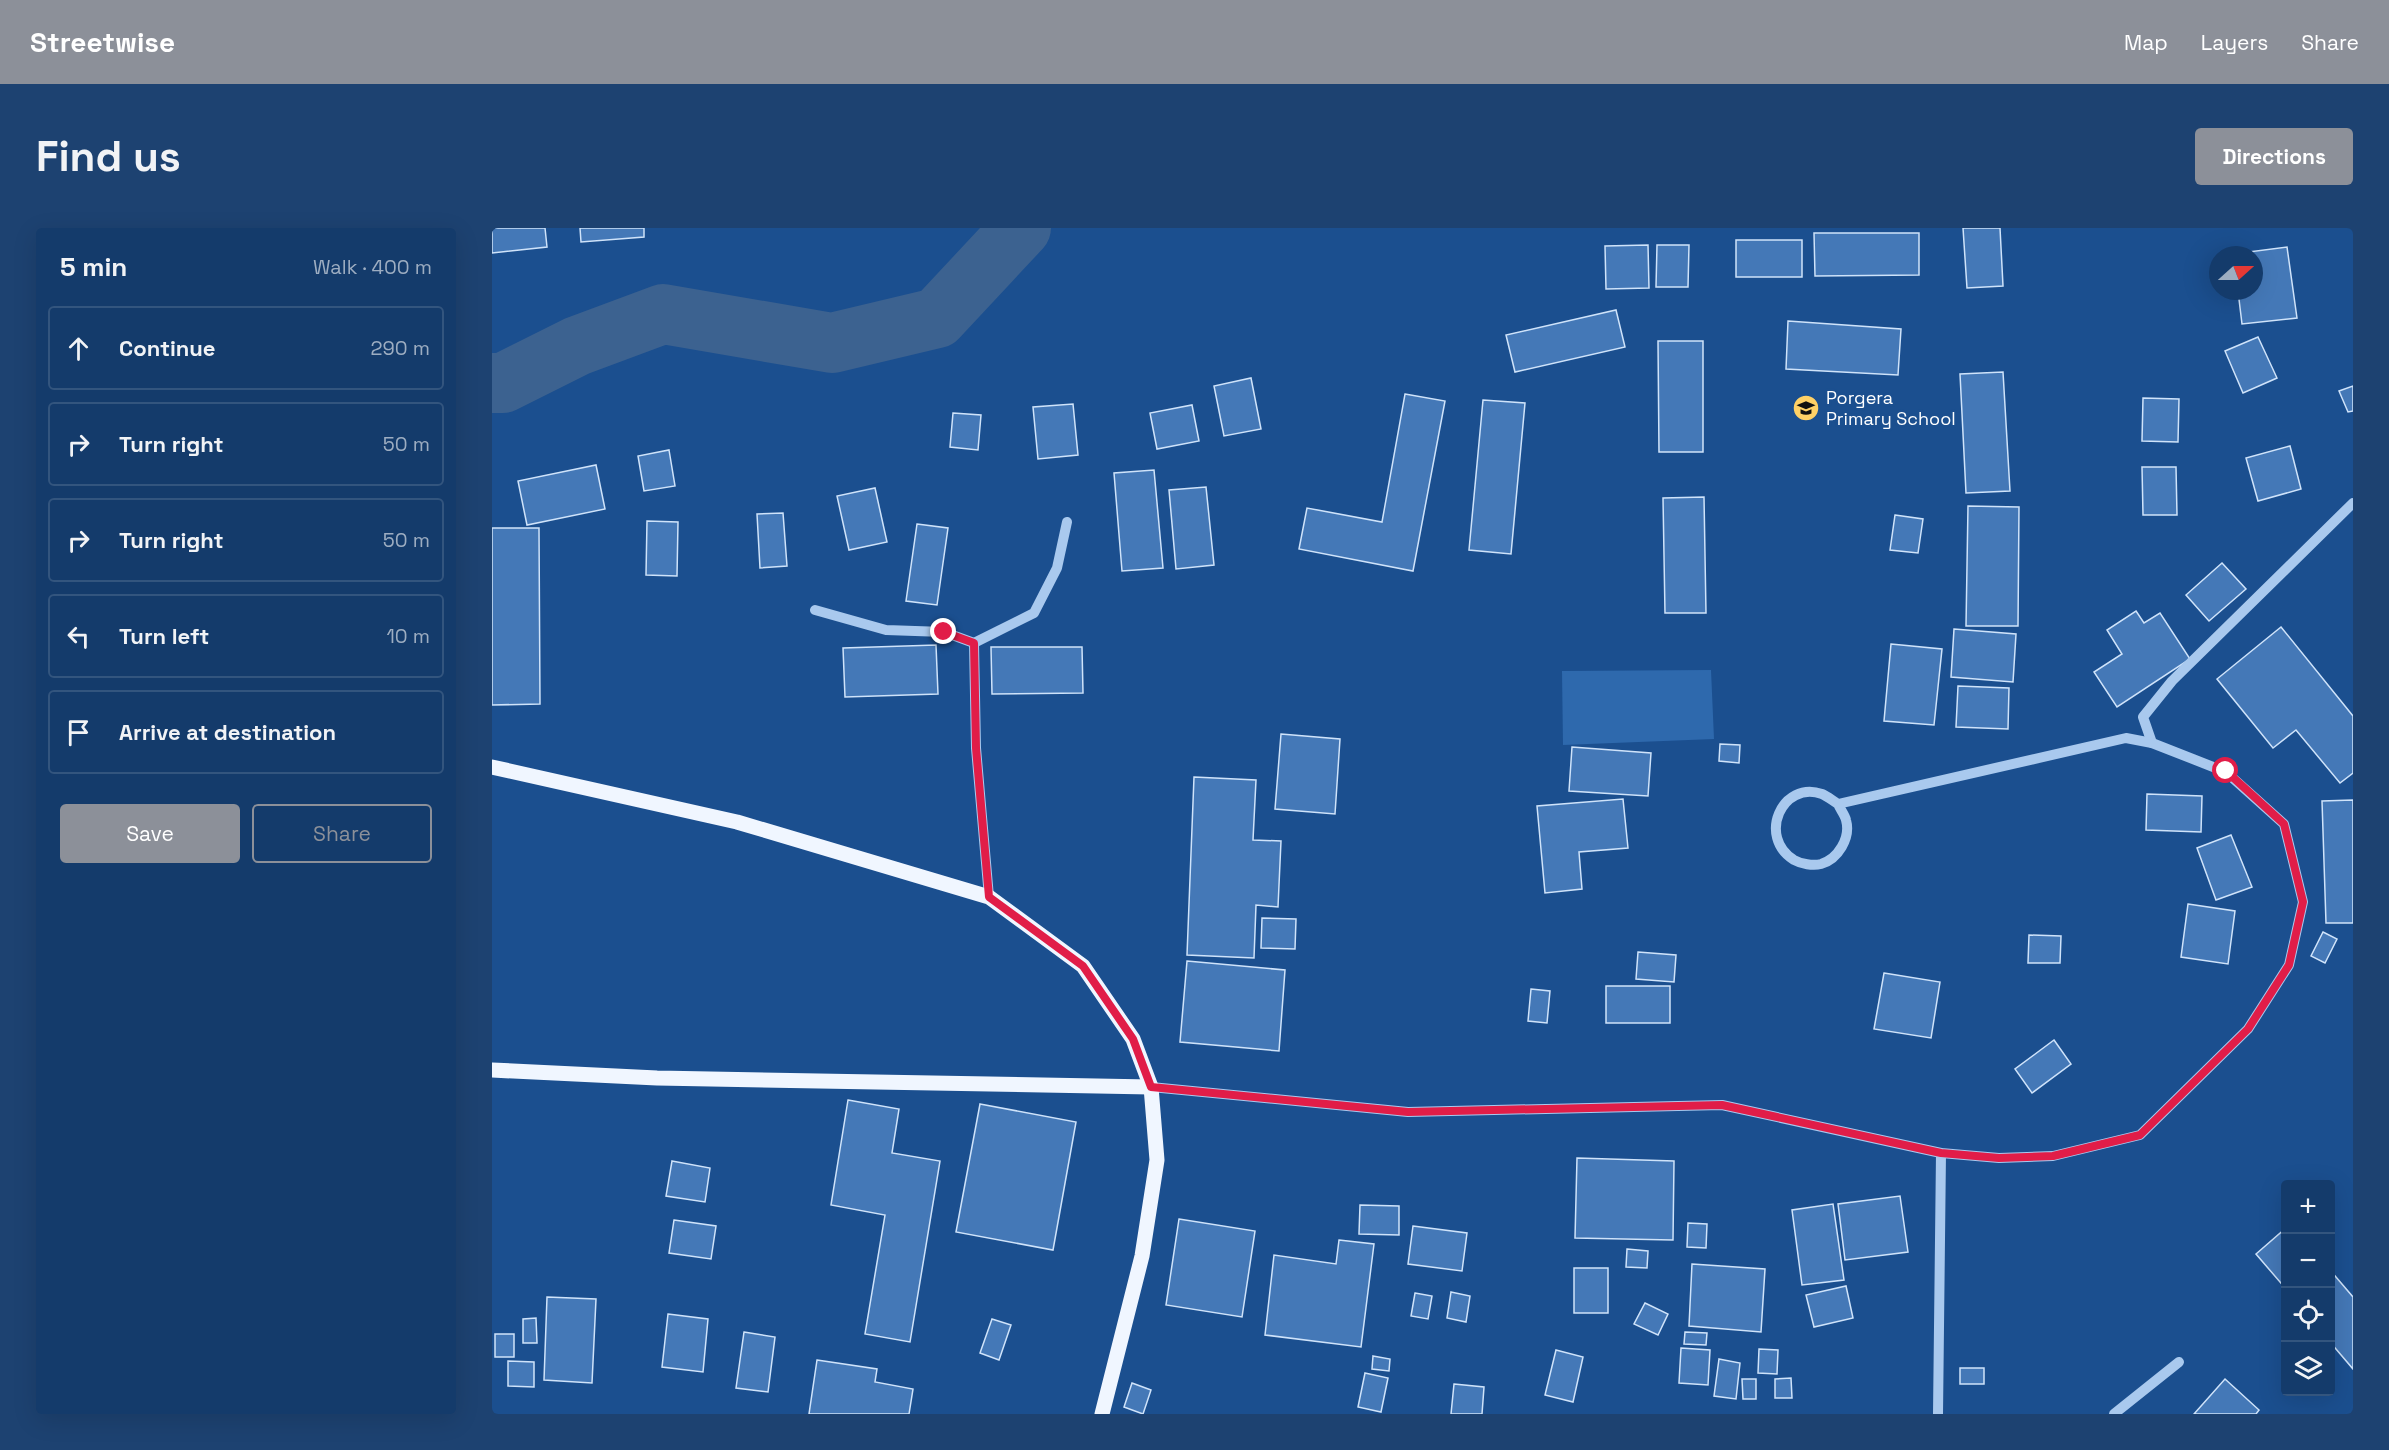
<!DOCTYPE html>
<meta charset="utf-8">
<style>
:root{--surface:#143b6b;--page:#1d4271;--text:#f1f3f6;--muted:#9dadc1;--line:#33557e;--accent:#8c9099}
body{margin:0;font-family:"Space Grotesk",sans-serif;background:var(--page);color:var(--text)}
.controls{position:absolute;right:18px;bottom:18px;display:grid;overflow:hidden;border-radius:6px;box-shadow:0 6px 24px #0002}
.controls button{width:54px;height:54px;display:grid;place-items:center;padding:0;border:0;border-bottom:2px solid var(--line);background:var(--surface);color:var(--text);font:30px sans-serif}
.compass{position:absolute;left:1717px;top:18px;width:54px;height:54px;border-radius:50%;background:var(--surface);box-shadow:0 6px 24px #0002;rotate:69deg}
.stop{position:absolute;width:18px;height:18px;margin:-14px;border:4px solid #e11d48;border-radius:50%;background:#fff}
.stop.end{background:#e11d48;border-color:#fff;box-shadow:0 2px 6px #0008}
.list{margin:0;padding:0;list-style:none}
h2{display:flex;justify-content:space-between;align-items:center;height:78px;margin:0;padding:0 24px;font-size:26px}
h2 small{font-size:20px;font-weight:400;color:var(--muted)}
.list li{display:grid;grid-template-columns:39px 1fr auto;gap:18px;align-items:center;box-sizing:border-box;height:84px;margin:0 12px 12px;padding:0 12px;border:2px solid var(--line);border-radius:6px}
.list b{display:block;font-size:22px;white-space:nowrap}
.list em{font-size:20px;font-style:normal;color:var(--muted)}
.actions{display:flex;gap:12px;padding:18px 24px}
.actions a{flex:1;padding:14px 0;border:2px solid var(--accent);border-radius:6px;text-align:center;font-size:21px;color:var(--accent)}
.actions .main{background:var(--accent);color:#fff}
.icon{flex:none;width:33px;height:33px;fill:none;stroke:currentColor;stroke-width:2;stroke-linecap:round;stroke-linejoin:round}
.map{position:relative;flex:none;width:1861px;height:1186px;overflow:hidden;border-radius:6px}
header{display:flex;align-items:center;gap:36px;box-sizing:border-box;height:84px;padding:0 30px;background:var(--accent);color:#fff}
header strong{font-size:28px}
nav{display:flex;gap:33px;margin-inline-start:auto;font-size:21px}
.intro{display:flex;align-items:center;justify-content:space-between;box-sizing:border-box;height:144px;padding:0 36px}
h1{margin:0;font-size:42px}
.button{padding:15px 27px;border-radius:6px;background:var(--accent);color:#fff;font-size:21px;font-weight:700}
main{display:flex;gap:36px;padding:0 36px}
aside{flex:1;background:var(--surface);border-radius:6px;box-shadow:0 6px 24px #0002}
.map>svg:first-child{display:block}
.green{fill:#2e69ad}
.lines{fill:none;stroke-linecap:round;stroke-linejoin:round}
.river{stroke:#3c6290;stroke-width:60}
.building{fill:#4478b7;stroke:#cfe3fa;stroke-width:1.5}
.minor{stroke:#a9c9ee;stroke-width:10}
.major{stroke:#f0f6ff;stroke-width:15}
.route{stroke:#e11d48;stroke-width:8}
.labels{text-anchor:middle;stroke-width:5;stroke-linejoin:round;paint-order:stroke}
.poi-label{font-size:18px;fill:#fff;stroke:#1b4f8f;text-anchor:start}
</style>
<header>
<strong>Streetwise</strong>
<nav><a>Map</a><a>Layers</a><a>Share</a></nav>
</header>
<div class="intro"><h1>Find us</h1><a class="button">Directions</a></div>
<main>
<aside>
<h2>5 min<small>Walk · 400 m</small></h2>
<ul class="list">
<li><svg class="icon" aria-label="ahead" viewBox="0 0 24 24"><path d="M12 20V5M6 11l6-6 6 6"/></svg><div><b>Continue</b></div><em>290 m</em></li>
<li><svg class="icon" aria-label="right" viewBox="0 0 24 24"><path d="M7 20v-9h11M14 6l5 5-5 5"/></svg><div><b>Turn right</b></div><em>50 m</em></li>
<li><svg class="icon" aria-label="right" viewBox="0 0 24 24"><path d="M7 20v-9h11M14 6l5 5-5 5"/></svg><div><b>Turn right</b></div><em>50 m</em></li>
<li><svg class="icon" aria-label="left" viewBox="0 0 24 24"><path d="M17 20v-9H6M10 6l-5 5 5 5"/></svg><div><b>Turn left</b></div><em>10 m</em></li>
<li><svg class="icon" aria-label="arrive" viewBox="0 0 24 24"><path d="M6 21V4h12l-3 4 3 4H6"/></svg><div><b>Arrive at destination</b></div></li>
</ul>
<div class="actions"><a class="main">Save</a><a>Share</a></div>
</aside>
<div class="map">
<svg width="1861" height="1186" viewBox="0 0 1861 1186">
<rect width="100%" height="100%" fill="#1b4f8f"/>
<!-- green -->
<path class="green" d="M1219 442 1222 511 1071 517 1070 443Z"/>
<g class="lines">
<!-- river -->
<path class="river" d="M0 155H11L85 118 171 86 340 115 445 90 529 0"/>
</g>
<!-- building -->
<g class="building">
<path d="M0 0H53L55 19 0 25Z"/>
<path d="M88 0H152V9L89 14Z"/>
<path d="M1471 0H1508L1511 58 1475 60Z"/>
<path d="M1322 5H1427V47L1323 48Z"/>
<rect x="1244" y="12" width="66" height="37"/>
<path d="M1156 17 1157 60 1114 61 1113 18Z"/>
<path d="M1165 17H1197L1196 59H1164Z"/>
<path d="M1795 19 1805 90 1750 96 1746 63H1762V27L1741 26Z"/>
<path d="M1124 82 1133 119 1023 144 1014 107Z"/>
<path d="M1296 93 1409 101 1406 147 1294 141Z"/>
<path d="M1766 109 1785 150 1751 165 1733 123Z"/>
<path d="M1166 113H1211V224H1167Z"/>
<path d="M1511 144 1518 263 1474 265 1468 146Z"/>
<path d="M759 150 769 201 732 208 722 158Z"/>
<path d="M1861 158V183L1856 184 1847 163Z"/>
<path d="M913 166 953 173 921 343 807 321 815 280 890 294Z"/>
<path d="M1651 170 1687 171 1686 214 1650 213Z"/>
<path d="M991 172 1033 175 1019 326 977 322Z"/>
<path d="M581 176 586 227 546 231 541 179Z"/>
<path d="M700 177 707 213 665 221 658 185Z"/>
<path d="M461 185 489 187 486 222 458 219Z"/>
<path d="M1798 218 1809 261 1766 273 1754 230Z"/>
<path d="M177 222 183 258 152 263 146 228Z"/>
<path d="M104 237 113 281 35 297 26 253Z"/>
<path d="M1650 239H1684L1685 287H1651Z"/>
<path d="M662 242 671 340 630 343 622 245Z"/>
<path d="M714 259 722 337 684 341 677 262Z"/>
<path d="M383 260 395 314 357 322 345 268Z"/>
<path d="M1212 269 1214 385H1173L1171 270Z"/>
<path d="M1476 278 1527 279 1526 398H1474Z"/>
<path d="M291 285 295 338 268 340 265 286Z"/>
<path d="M1403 287 1431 291 1426 325 1398 322Z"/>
<path d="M155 293 186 294 185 348 154 347Z"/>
<path d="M425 296 456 300 445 377 414 373Z"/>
<path d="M0 300H47L48 476 0 477Z"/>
<path d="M1730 335 1754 361 1717 393 1694 367Z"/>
<path d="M1644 383 1652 395 1668 385 1698 431 1625 479 1602 444 1630 426 1615 402Z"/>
<path d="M1789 399 1861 488V545L1848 555 1804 502 1781 520 1725 451Z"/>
<path d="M1462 401 1524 406 1521 454 1459 449Z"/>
<path d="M1399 416 1450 421 1442 497 1392 493Z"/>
<path d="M444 417 446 466 353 469 351 420Z"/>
<path d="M499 419H590L591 465 500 466Z"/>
<path d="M1466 458 1517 460 1516 501 1464 499Z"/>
<path d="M789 506 848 511 843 586 783 581Z"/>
<path d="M1228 516 1248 517 1247 535 1227 533Z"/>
<path d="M1080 519 1159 525 1156 568 1077 563Z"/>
<path d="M702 549 764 552 761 612 789 613 786 679 764 677 762 730 695 727Z"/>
<path d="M1655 566 1710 568 1709 604 1654 602Z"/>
<path d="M1131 571 1136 620 1087 624 1090 661 1053 665 1045 578Z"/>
<path d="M1861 572V695H1834L1830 573Z"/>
<path d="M1739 607 1760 659 1724 672 1705 620Z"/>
<path d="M1696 676 1743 683 1736 736 1689 729Z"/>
<path d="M770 690 804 691 803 721 769 720Z"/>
<path d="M1831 704 1845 711 1833 735 1819 728Z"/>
<path d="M1537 707 1569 708 1568 735H1536Z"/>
<path d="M1146 724 1184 727 1182 754 1144 751Z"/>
<path d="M695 733 793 742 787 823 688 814Z"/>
<path d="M1392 745 1448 754 1439 810 1382 801Z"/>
<rect x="1114" y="758" width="64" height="37"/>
<path d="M1039 761 1058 763 1055 795 1036 793Z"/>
<path d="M1562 812 1579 836 1540 865 1523 841Z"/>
<path d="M356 872 407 881 400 925 448 933 418 1114 373 1106 393 987 339 977Z"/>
<path d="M488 876 584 894 561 1022 464 1004Z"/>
<path d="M1085 930 1182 933 1181 1012 1083 1010Z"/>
<path d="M180 933 218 940 213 974 174 968Z"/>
<path d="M1408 968 1416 1024 1353 1032 1346 976Z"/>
<path d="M1341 976 1352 1052 1310 1057 1300 982Z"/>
<path d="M868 977 907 978V1007L867 1006Z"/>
<path d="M687 991 763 1003 750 1089 674 1077Z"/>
<path d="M182 992 224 998 219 1031 177 1025Z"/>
<path d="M1196 995 1215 996 1214 1020 1195 1019Z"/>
<path d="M921 998 975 1005 970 1043 916 1036Z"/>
<path d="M1794 1000V1061L1764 1026Z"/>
<path d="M847 1012 882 1016 869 1119 773 1107 782 1027 844 1036Z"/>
<path d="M1135 1021 1156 1023 1155 1040 1134 1039Z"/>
<path d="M1200 1036 1273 1041 1269 1104 1197 1098Z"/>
<rect x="1082" y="1040" width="34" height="45"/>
<path d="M1838 1042 1861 1069V1141L1838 1114Z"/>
<path d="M1354 1058 1361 1090 1322 1099 1314 1067Z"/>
<path d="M959 1064 978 1068 974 1094 955 1090Z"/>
<path d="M923 1065 940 1068 936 1091 919 1088Z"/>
<path d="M55 1069 104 1071 100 1155 52 1152Z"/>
<path d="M1153 1075 1176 1086 1166 1107 1142 1096Z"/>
<path d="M176 1086 216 1091 211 1144 170 1139Z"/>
<path d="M44 1090 45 1115H31V1091Z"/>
<path d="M500 1091 519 1097 507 1132 488 1125Z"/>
<path d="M252 1104 283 1109 276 1164 244 1160Z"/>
<path d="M1193 1104 1215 1105 1214 1117 1192 1116Z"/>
<rect x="3" y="1106" width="19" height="23"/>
<path d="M1189 1120 1218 1122 1216 1157 1187 1155Z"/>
<path d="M1267 1121 1286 1122 1285 1146 1266 1145Z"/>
<path d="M1064 1122 1091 1129 1081 1174 1053 1167Z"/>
<path d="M881 1128 898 1131 897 1143 880 1141Z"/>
<path d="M1227 1131 1248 1135 1244 1171 1222 1168Z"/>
<path d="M325 1132 385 1141 383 1154 421 1161 417 1186H317Z"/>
<path d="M16 1133 42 1134V1159L16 1158Z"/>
<rect x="1468" y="1140" width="24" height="16"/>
<path d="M873 1145 896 1150 889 1184 866 1179Z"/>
<path d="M1299 1150 1300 1170H1283V1151Z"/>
<path d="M1250 1151H1264V1171H1251Z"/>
<path d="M1733 1151 1767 1182 1764 1186H1702Z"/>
<path d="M640 1155 659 1162 651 1186 632 1179Z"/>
<path d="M962 1156 992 1159 990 1186H959Z"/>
</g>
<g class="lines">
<!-- minor -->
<g class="minor">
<path d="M323 382 394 402 452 404 482 415 542 385 565 340 575 294"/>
<path d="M482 415 484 520 497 669"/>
<path d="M1660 515 1651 489 1680 453 1861 275"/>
<path d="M659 859 916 884 1230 877 1449 925 1507 930 1561 928 1648 907 1756 801 1797 737 1811 674 1792 596 1734 544 1660 515 1634 510 1346 576C1341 573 1335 568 1330 566 1290 552 1265 609 1302 632 1309 636 1321 638 1329 636 1346 631 1359 610 1354 592 1353 587 1348 581 1346 576"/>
<path d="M1446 1186 1449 925"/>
<path d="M1622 1186 1687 1134"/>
</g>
<!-- major -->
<g class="major">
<path d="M0 539 245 594 497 669 591 738 641 811 659 859 665 932 650 1028 610 1186"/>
<path d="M0 842 165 850 659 859"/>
</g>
</g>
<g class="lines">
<!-- route -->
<path class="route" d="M452 404 482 415 484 520 497 669 591 738 641 811 659 859 916 884 1230 877 1449 925 1507 930 1561 928 1648 907 1756 801 1797 737 1811 674 1792 596 1734 543"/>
</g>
<!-- icons -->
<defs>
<symbol id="school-disc" viewBox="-11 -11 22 22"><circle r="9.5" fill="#ffd166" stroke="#1b4f8f"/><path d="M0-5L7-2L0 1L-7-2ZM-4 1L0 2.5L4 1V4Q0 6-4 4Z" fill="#111"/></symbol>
</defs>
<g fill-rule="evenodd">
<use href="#school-disc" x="1299" y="165" width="30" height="30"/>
</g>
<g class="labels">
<!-- poi labels -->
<g class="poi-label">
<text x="1334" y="176">Porgera<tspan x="1334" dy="21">Primary School</tspan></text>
</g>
</g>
</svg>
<div class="controls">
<button>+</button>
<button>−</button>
<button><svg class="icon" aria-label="locate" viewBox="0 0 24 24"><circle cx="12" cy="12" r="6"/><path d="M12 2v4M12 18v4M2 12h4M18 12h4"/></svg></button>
<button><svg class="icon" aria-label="layers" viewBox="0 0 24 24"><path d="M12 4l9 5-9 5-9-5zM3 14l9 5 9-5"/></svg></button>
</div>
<svg class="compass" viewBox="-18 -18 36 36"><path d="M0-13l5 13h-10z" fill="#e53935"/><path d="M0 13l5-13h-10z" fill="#9dadc1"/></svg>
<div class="stop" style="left:1734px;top:543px"></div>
<div class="stop end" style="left:452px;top:404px"></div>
</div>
</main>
